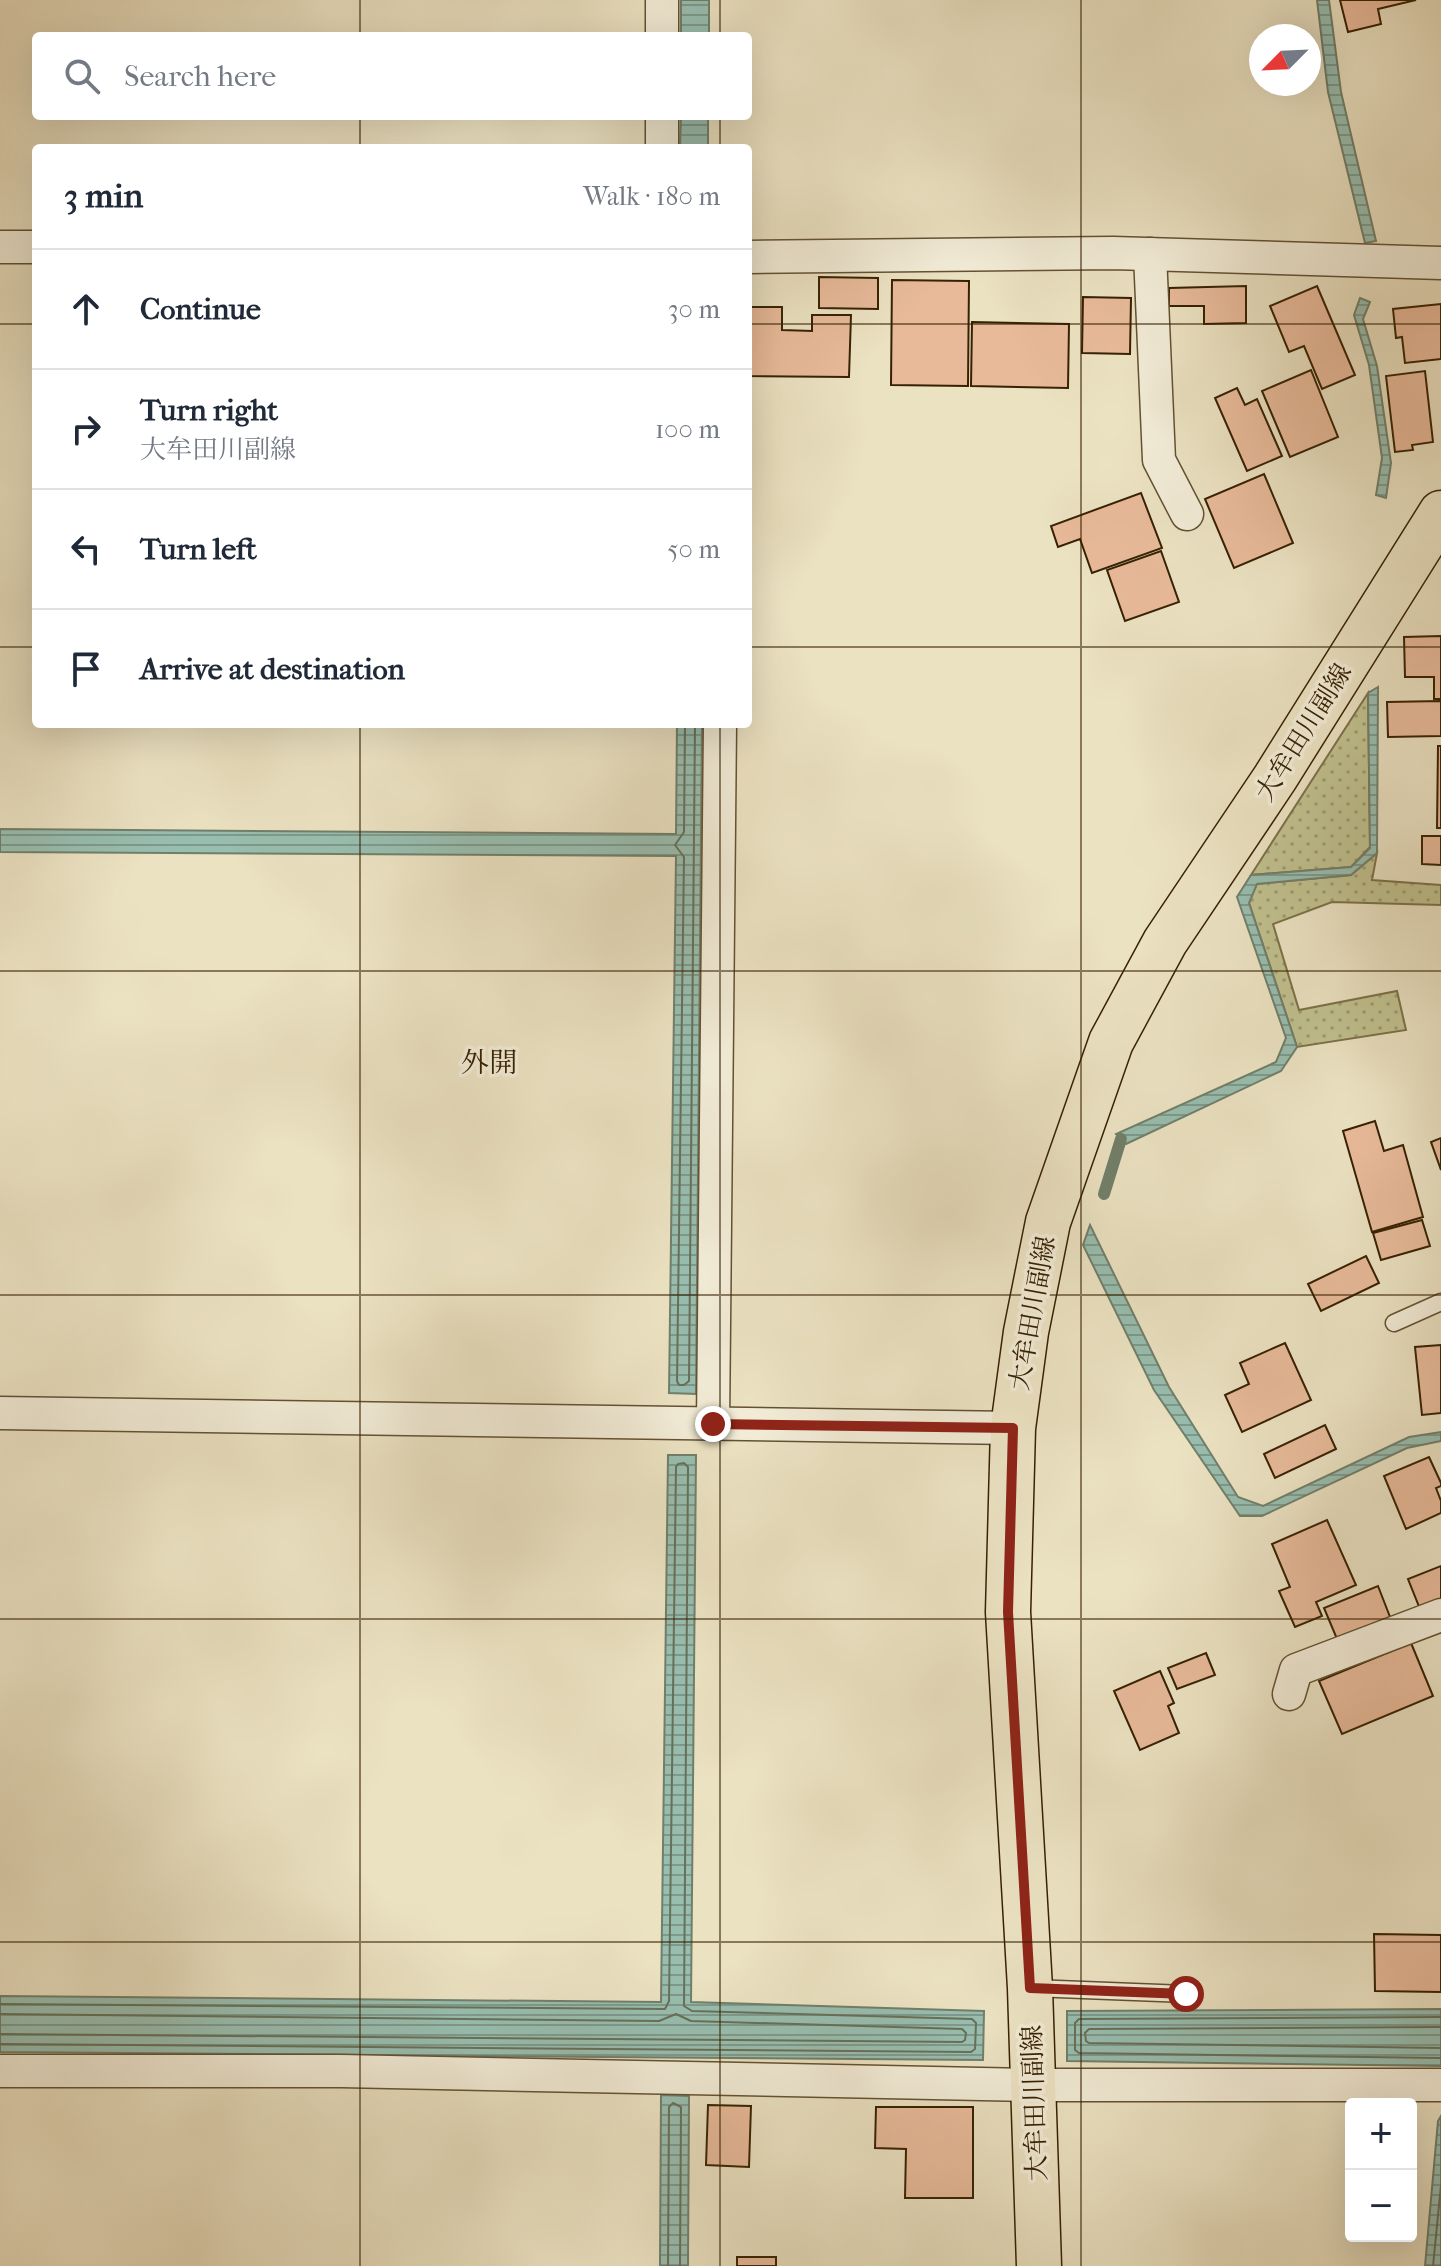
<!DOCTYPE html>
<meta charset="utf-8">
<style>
:root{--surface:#fff;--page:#f2f2f3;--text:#1f2937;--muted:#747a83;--line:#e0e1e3}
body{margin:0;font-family:"IM FELL French Canon","Noto Serif JP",serif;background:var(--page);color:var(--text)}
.controls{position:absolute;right:24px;bottom:24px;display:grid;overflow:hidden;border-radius:8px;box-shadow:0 8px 32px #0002}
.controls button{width:72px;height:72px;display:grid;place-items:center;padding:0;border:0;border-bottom:2px solid var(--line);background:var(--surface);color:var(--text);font:40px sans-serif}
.compass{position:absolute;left:1249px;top:24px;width:72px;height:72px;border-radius:50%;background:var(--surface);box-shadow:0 8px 32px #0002;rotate:246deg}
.stop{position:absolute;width:24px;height:24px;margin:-18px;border:6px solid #8f2418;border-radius:50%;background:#fff}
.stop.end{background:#8f2418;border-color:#fff;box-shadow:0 2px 8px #0008}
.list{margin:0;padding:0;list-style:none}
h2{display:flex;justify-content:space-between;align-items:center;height:104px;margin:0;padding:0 32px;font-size:34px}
h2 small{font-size:26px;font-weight:400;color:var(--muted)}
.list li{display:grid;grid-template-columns:52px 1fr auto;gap:24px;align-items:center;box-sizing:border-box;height:120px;padding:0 32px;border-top:2px solid var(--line)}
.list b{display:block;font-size:30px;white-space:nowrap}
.list p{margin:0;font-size:26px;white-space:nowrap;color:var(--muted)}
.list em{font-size:26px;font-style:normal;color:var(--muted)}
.icon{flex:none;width:44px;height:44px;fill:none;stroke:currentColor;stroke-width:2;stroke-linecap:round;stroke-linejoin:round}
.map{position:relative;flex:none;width:1441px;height:2266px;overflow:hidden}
.search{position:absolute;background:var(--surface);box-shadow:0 8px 32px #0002;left:32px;top:32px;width:720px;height:88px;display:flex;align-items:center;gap:20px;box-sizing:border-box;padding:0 28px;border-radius:8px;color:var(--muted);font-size:30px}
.panel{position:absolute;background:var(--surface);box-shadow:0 8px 32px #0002;left:32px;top:144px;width:720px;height:584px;border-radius:8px}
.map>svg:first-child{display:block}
.grass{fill:url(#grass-dots);stroke:#7b7048;stroke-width:2}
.water{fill:url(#water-rules);stroke:#717f6a;stroke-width:2}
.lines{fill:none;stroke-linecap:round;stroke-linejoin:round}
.shore{stroke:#677059;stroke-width:2}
.stream{stroke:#717f6a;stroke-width:12}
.building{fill:#e8ba9a;stroke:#362102;stroke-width:2}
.service-casing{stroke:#635132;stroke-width:19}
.minor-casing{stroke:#635132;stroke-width:35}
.primary-casing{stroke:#362102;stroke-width:47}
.service{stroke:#f2ecd7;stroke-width:16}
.minor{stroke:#f2ecd7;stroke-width:32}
.primary{stroke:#ebe2c2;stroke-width:44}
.route{stroke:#8f2418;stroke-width:10}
.grid{fill:none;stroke:#362102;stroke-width:2;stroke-opacity:0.55}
.labels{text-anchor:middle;stroke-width:7;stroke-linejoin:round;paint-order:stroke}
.street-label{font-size:26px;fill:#362102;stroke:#f2ecd7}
.neighbourhood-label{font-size:28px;fill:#362102;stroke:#f2ecd7}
</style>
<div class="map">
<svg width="1441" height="2266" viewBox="0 0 1441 2266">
<defs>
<pattern id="grass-dots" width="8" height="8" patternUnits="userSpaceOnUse" patternTransform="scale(2)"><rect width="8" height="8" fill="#c0c08e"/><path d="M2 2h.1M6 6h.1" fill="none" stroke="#9d9c72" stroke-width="1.8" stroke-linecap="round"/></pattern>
<pattern id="water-rules" width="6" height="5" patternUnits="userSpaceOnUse" patternTransform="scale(2)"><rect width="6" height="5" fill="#98beb0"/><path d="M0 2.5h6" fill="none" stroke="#7d9a8d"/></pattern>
</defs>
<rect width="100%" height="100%" fill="#ebe2c2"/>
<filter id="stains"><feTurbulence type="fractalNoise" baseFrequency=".0025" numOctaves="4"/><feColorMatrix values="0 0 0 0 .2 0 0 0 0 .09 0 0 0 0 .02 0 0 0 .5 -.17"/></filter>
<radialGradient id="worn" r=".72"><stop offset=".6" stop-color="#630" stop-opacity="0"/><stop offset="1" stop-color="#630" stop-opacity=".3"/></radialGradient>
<!-- grass -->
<g class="grass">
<path d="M1368 693 1370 847 1351 867 1251 875Z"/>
<path d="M1377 853 1372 880 1441 885V905L1332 902 1273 924 1299 1010 1397 991 1406 1030 1297 1047 1249 903 1256 884 1351 875Z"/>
</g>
<!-- water -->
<g class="water">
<rect x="681" y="0" width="28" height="36"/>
<path d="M1317 0H1329L1341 92 1376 241 1365 243 1328 92Z"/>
<path d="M681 116H708V148H680Z"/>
<path d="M1360 298 1370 302 1363 319 1377 366 1391 463 1386 498 1376 495 1382 458 1369 365 1354 315Z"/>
<path d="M1378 687 1377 853 1351 875 1257 884 1249 903 1297 1047 1281 1071 1126 1144 1116 1134 1276 1062 1286 1038 1237 897 1251 875 1351 867 1370 848 1368 693Z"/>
<path d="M677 724H702L696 1394 669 1393 676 856 0 852V829L676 834Z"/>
<path d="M1090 1225 1169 1387 1238 1497 1263 1506 1409 1437 1441 1432V1441L1407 1448 1262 1516H1240L1154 1390 1083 1245Z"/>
<path d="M668 1455H696L691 2002 984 2011 983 2060 0 2052V1996L661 2002Z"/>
<path d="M1441 2009V2066L1067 2061V2011Z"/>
<path d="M661 2095 689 2096 688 2266H660Z"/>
<path d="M1441 2116V2266H1425L1438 2121Z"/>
</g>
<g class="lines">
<!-- shore -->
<g class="shore">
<path d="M685 724 684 832 675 845 684 857 677 1381 679 1385H684L689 1381 695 724"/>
<path d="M0 2004 665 2009 669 2001 676 1467 678 1464 684 1463 688 1467 684 2006 692 2011 972 2019 976 2023 975 2049 971 2052 0 2044"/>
<path d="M0 2014 659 2021 676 2014 691 2021 962 2029 966 2033 965 2040 962 2042 0 2034"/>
<path d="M1441 2017 1079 2019 1075 2023V2050L1079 2053 1441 2058"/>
<path d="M1441 2027 1089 2029 1085 2033 1086 2041 1089 2043 1441 2048"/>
<path d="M668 2266 669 2107 673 2103 681 2107 680 2266"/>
<path d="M1433 2266 1441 2185"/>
</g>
<!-- stream -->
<path class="stream" d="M1104 1194 1121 1139"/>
</g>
<!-- building -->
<g class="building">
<path d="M1340 0H1416L1378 9 1381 24 1348 32Z"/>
<path d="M819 277 878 278V309L819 308Z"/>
<path d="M892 280 969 281 968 386 891 385Z"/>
<path d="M1246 286V323L1204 324V306H1169V288Z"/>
<path d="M1317 286 1355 375 1322 389 1304 346 1289 352 1270 306Z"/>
<path d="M1083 297 1131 298 1130 354 1082 353Z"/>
<path d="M1441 304V359L1405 363 1402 337 1396 338 1393 309Z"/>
<path d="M748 307H782V330L812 331V315H851L849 377 748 376Z"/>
<path d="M972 322 1069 324 1068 388 971 386Z"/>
<path d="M1311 370 1338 437 1290 457 1262 391Z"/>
<path d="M1425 371 1433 442 1412 445 1413 450 1395 452 1386 376Z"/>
<path d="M1237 388 1245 405 1257 399 1282 456 1247 471 1215 398Z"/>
<path d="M1264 474 1293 543 1234 568 1205 499Z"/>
<path d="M1141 493 1162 548 1092 573 1080 539 1058 547 1051 526Z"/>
<path d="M1161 551 1179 602 1125 621 1107 570Z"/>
<path d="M1441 636V699H1434V677H1405L1404 637Z"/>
<path d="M1441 701V736L1388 737 1387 702Z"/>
<path d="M1438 746H1441V828H1437Z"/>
<path d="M1422 836H1441V865L1422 864Z"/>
<path d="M1375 1121 1384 1151 1403 1145 1423 1217 1372 1232 1343 1131Z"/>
<path d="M1441 1138V1170L1431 1142Z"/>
<path d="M1422 1220 1430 1246 1381 1260 1373 1233Z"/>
<path d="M1366 1256 1379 1283 1321 1311 1308 1284Z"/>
<path d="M1285 1343 1311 1400 1242 1432 1225 1395 1249 1384 1240 1363Z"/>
<path d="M1441 1345V1413L1422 1415 1415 1347Z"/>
<path d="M1325 1425 1336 1449 1275 1478 1264 1454Z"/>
<path d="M1429 1457 1441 1483V1486L1436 1488 1441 1501V1513L1406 1529 1384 1476Z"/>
<path d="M1327 1520 1356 1585 1316 1602 1322 1616 1295 1627 1279 1591 1290 1587 1272 1544Z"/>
<path d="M1441 1566V1600L1420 1609 1408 1579Z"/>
<path d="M1378 1586 1390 1617 1337 1639 1324 1608Z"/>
<path d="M1411 1643 1433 1696 1342 1734 1319 1681Z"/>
<path d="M1206 1653 1215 1675 1177 1689 1168 1668Z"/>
<path d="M1160 1671 1174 1703 1168 1706 1179 1733 1140 1750 1114 1691Z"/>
<path d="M1374 1934 1441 1935V1992L1375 1991Z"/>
<path d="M708 2105 751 2106 749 2167 706 2165Z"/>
<path d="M876 2107H973V2198H905L906 2149 875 2148Z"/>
<rect x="737" y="2257" width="39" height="9"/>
</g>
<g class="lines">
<defs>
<g id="service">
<path d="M1394 1323 1441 1302"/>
<path d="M1032 1988 1186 1994"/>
</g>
<g id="minor">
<path d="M662 36V0"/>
<path d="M662 148V116"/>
<path d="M0 247H36"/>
<path d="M1150 254 1159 460 1187 514"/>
<path d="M748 257 1113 253 1441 263"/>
<path d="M0 1413 1013 1428"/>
<path d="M713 1424 720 724"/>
<path d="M1289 1694 1296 1670 1441 1615"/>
<path d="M0 2071H341L1033 2085H1441"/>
</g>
<path id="primary" d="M1039 2266 1030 1988 1008 1612 1013 1428 1026 1332 1048 1222 1111 1042 1165 942 1275 778 1441 513"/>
</defs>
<!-- service casing -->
<use href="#service" class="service-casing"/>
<!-- minor casing -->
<use href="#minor" class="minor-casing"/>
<!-- primary casing -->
<use href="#primary" class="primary-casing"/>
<!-- service -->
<use href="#service" class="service"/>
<!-- minor -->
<use href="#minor" class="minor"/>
<!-- primary -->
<use href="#primary" class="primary"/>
</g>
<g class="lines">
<!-- route -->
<path class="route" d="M713 1424 1013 1428 1008 1612 1030 1988 1186 1994"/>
</g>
<!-- grid -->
<path class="grid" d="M360 0V36M720 0V36M1081 0V2266M360 116V148M720 116V148M0 324H36M748 324H1441M0 647H36M748 647H1441M360 724V2266M720 724V2266M0 971H1441M0 1295H1441M0 1619H1441M0 1942H1441"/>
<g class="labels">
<!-- street labels -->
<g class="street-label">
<text transform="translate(1303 732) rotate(-58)" y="9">大牟田川副線</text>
<text transform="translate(1032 1313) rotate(-80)" y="9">大牟田川副線</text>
<text transform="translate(1034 2103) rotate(-92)" y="9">大牟田川副線</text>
</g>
<!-- neighbourhood labels -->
<g class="neighbourhood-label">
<text x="489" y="1072">外開</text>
</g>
</g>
<rect width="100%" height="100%" filter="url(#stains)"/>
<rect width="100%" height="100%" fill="url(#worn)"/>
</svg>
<div class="controls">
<button>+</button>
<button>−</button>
</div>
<svg class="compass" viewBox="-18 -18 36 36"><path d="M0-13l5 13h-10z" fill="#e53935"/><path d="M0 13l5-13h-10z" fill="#747a83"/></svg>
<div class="stop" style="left:1186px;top:1994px"></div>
<div class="stop end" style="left:713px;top:1424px"></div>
<div class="search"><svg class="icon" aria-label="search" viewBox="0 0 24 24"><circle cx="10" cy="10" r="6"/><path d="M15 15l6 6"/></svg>Search here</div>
<section class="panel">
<h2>3 min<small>Walk · 180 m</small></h2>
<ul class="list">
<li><svg class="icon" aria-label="ahead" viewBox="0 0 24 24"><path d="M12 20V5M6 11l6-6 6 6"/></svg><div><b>Continue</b></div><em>30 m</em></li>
<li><svg class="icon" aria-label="right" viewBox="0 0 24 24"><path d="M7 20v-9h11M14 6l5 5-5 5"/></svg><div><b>Turn right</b><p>大牟田川副線</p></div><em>100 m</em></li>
<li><svg class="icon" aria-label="left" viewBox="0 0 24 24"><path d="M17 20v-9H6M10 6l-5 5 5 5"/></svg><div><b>Turn left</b></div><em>50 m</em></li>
<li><svg class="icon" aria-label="arrive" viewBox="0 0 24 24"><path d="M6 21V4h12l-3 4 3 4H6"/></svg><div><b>Arrive at destination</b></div></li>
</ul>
</section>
</div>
